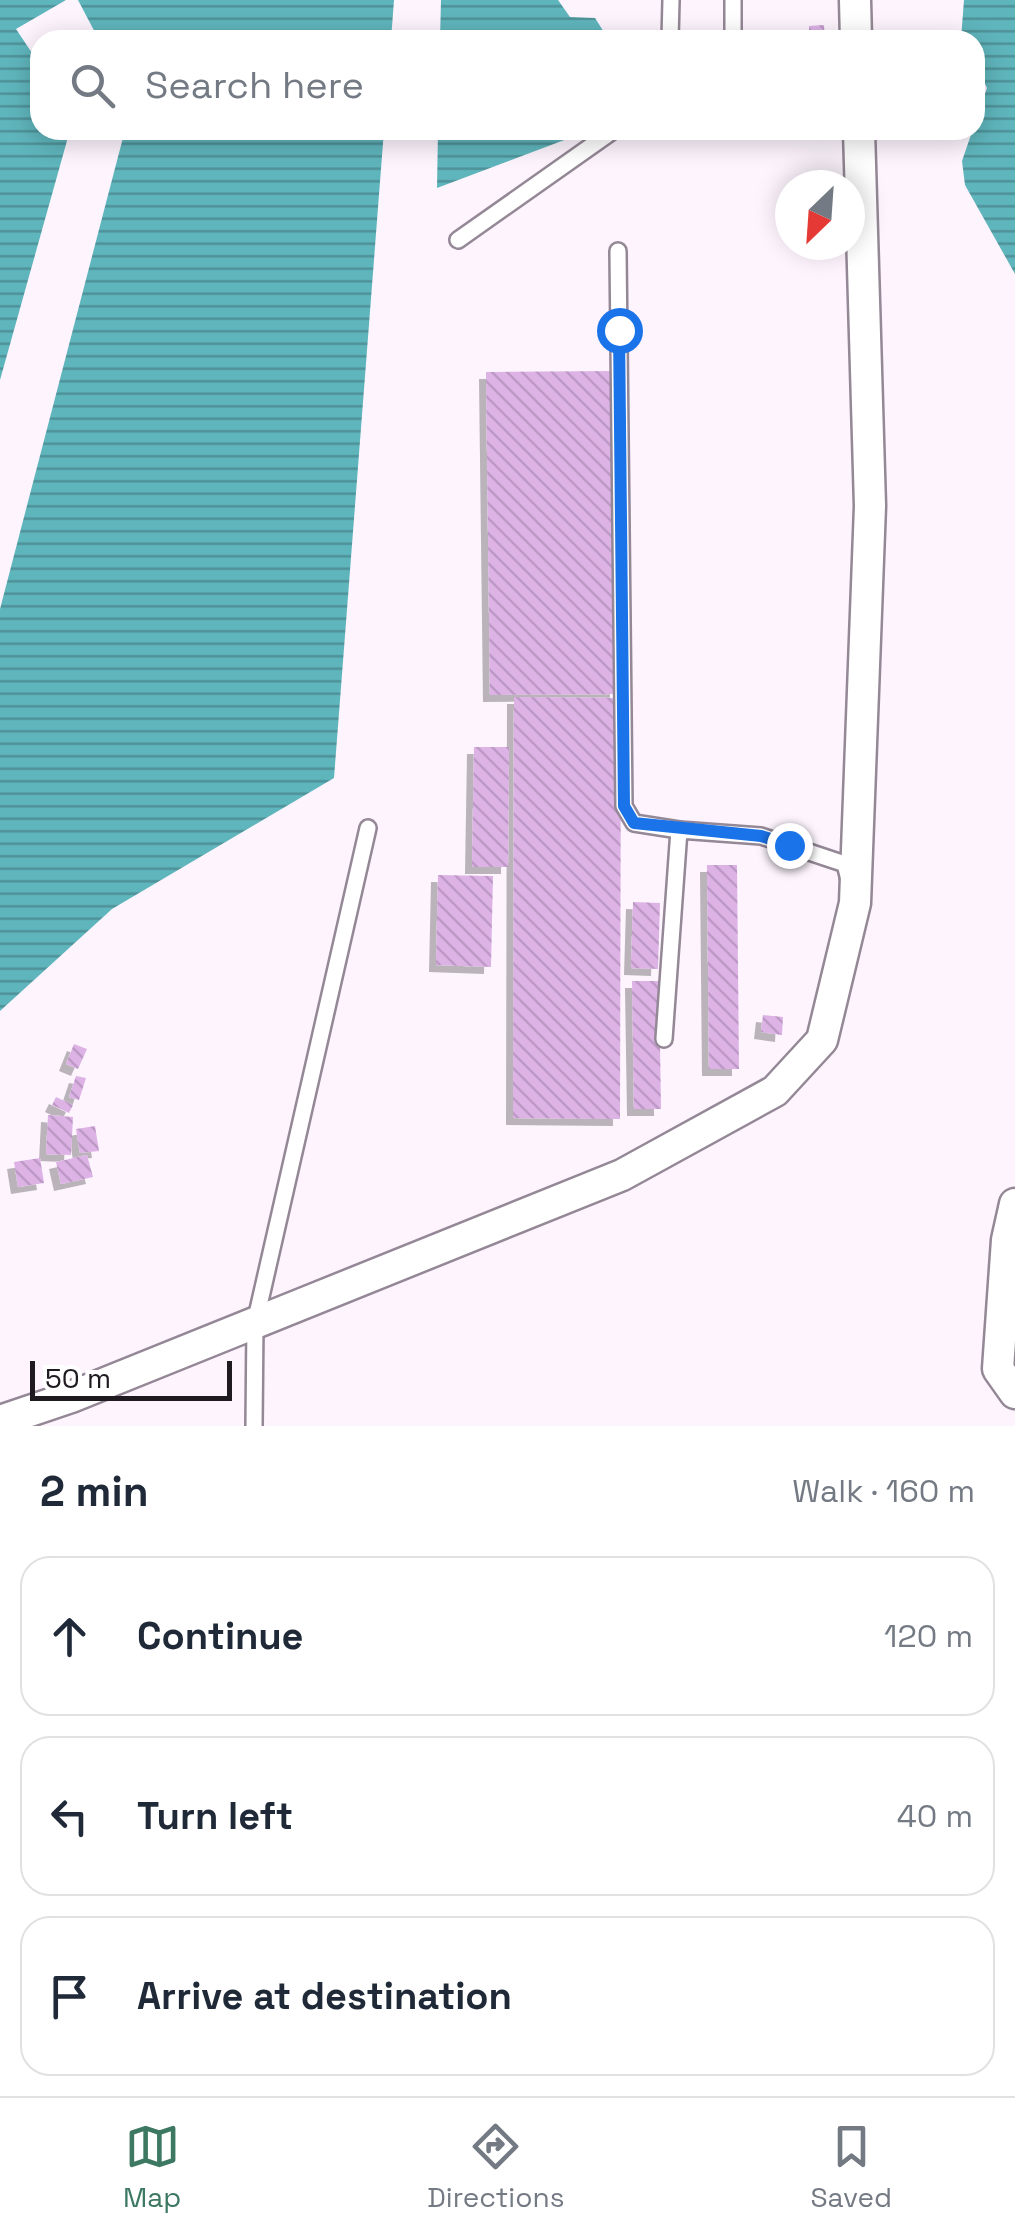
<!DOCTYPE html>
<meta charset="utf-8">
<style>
:root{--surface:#fff;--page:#f2f2f3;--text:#1f2937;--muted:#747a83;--line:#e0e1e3;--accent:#3c7862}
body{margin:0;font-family:"Space Grotesk",sans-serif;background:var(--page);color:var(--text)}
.compass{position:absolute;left:775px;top:170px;width:90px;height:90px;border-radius:50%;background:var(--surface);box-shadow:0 5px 25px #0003;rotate:205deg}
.scale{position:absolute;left:30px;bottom:25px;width:202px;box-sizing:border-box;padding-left:10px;border:5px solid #1f1a20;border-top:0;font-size:28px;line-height:35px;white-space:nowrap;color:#1f1a20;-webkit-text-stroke:8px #fff;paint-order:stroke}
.stop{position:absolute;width:30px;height:30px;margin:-22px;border:8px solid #1a73e8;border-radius:50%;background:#fff}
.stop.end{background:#1a73e8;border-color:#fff;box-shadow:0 2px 10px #0008}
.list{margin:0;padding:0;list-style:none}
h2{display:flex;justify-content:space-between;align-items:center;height:130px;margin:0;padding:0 40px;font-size:42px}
h2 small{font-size:32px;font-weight:400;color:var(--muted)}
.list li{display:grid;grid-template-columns:65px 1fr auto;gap:30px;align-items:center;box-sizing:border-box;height:160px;margin:0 20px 20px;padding:0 20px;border:2px solid var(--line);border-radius:30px}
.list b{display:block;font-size:38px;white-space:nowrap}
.list em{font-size:32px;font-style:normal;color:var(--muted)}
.icon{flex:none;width:55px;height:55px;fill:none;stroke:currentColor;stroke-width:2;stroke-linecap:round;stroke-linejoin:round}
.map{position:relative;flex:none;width:1015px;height:1426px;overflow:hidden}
.search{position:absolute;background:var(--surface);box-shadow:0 5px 25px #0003;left:30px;right:30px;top:30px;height:110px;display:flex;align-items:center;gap:25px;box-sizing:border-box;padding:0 35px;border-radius:30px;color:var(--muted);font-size:38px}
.sheet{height:670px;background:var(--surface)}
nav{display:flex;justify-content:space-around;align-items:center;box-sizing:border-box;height:140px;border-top:2px solid var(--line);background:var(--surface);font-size:28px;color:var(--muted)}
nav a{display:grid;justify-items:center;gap:5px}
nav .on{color:var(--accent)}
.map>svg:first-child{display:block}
.water{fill:url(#water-rules)}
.building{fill:url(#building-back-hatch);filter:url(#shadow)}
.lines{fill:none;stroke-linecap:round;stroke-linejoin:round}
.lane-casing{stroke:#948796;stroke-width:20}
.street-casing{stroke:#948796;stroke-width:35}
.lane{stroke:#fff;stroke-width:15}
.street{stroke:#fff;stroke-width:30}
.route{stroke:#1a73e8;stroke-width:12}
</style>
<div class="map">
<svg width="1015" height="1426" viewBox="0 0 1015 1426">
<defs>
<pattern id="water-rules" width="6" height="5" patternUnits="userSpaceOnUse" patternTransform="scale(2.5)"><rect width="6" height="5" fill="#5fb5bc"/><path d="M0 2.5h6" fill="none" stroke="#4e9298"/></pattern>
<pattern id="building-back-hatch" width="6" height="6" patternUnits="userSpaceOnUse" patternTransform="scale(2.5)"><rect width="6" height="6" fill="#ddb3e6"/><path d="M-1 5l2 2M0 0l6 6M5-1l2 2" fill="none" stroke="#bd99c5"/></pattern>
<filter id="shadow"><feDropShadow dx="-7" dy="7" stdDeviation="0" flood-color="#0004"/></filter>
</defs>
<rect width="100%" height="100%" fill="#fdf4fe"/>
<!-- water -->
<g class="water">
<path d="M0 0H66L16 29 40 65V130H70L0 380Z"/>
<path d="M78 0H394L391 40H99Z"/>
<path d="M441 0H558L570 17 595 18 609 40H440Z"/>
<path d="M964 0H1015V274L965 185 962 161 987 88 975 63V40L961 39Z"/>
<path d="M125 130H384L334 778 112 909 0 1011V609Z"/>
<path d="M438 130H575L567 139 437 188Z"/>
</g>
<!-- building -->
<g class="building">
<path d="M824 25 825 40H809V26Z"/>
<path d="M613 371 617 694 490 695 486 372Z"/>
<path d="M514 697 621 698 620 1119 513 1118Z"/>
<path d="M474 747H509L508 867H472Z"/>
<path d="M707 865H737L739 1069H709Z"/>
<path d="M438 875 493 876 491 967 436 965Z"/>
<path d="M633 902 660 903 658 969 631 968Z"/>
<path d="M632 981H659L661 1109H634Z"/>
<path d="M763 1015 783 1017 782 1035 761 1032Z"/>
<path d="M74 1044 87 1049 78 1069 66 1064Z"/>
<path d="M76 1076 86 1078 79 1100 69 1097Z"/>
<path d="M56 1097 73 1105 69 1113 52 1105Z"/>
<path d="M48 1115 73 1117 71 1155 46 1154Z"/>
<path d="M95 1126 99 1151 80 1153 76 1129Z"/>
<path d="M87 1155 93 1177 61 1184 56 1162Z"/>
<path d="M40 1158 44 1183 18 1187 14 1162Z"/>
</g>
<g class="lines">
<defs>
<g id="lane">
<path d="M670 40 671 0"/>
<path d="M733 40V0"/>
<path d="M458 240 614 130"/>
<path d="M618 251 624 806 634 823 679 830"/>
<path d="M664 1039 679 830 761 836 845 864 849 880"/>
<path d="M254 1426 255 1323 368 828"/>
</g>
<g id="street">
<path d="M855 0 856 40"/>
<path d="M1015 1204 1007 1240 998 1369 1015 1393"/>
<path d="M0 1421 71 1397 622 1175 775 1091 822 1040 855 903 870 506 859 130"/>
</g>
</defs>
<!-- lane casing -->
<use href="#lane" class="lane-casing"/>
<!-- street casing -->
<use href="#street" class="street-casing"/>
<!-- lane -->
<use href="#lane" class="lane"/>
<!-- street -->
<use href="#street" class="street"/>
</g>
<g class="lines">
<!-- route -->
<path class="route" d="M619 330 624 806 634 823 761 836 789 845"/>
</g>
</svg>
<svg class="compass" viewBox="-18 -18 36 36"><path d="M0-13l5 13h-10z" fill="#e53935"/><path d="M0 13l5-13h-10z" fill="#747a83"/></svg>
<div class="scale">50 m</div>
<div class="stop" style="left:619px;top:330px"></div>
<div class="stop end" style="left:789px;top:845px"></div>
<div class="search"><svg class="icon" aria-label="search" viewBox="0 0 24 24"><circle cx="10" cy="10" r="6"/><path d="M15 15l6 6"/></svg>Search here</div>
</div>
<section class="sheet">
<h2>2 min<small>Walk · 160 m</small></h2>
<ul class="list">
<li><svg class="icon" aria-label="ahead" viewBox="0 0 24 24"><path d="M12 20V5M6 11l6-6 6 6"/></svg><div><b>Continue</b></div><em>120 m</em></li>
<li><svg class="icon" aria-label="left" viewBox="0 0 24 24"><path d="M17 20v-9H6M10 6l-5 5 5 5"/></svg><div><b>Turn left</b></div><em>40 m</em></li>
<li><svg class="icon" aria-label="arrive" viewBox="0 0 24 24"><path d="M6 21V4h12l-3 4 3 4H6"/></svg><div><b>Arrive at destination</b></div></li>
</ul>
</section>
<nav>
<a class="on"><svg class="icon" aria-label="map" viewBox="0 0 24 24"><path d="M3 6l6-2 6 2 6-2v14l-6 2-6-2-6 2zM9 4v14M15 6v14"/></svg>Map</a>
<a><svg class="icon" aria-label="directions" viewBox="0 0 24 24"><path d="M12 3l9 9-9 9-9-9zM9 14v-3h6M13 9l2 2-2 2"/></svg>Directions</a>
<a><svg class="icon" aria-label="saved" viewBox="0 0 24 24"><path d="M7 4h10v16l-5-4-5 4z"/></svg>Saved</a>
</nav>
